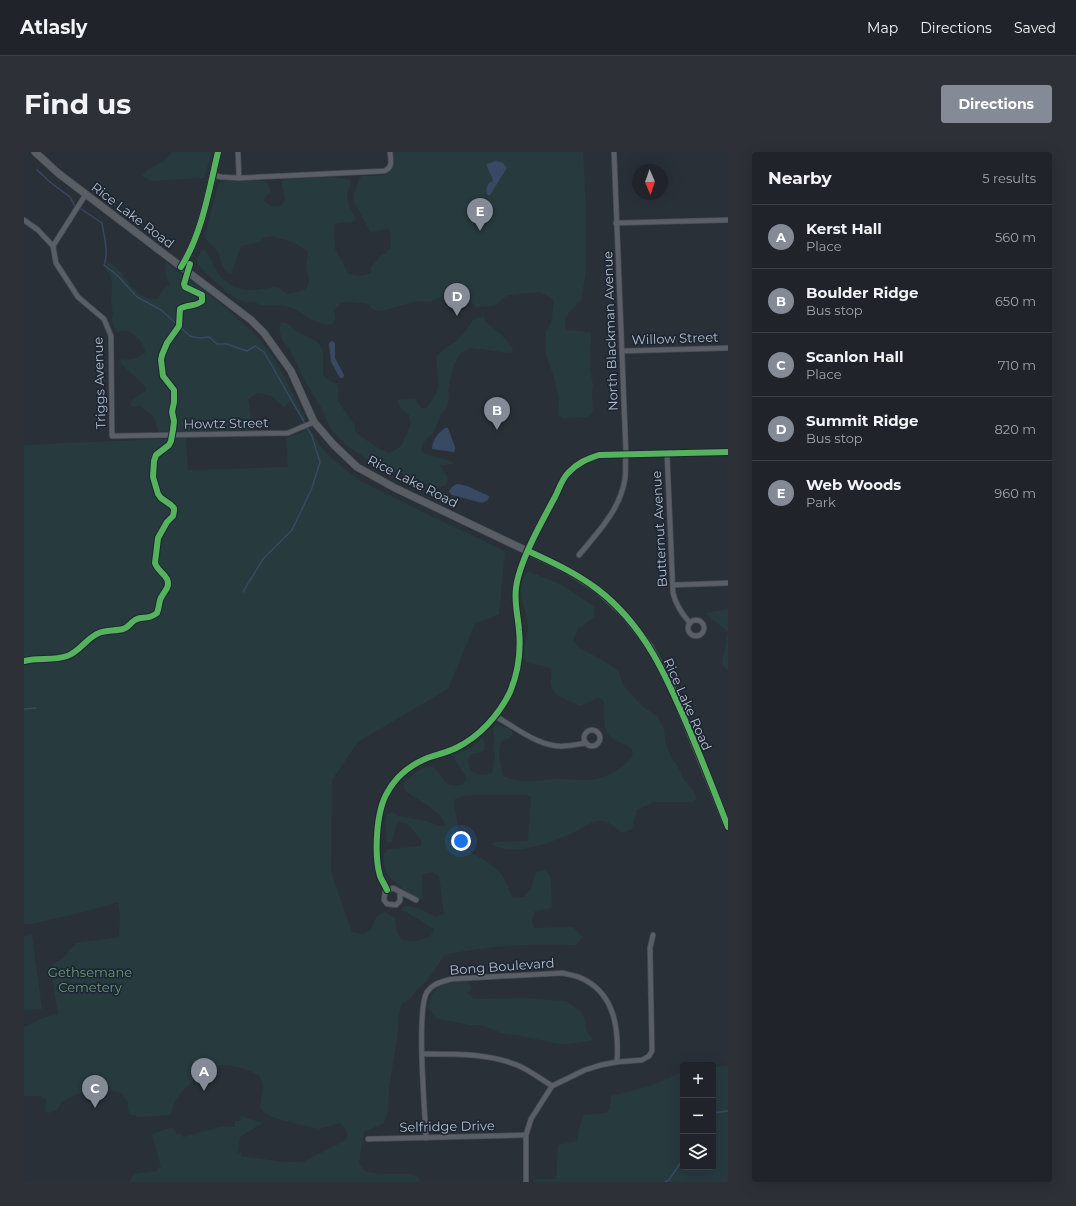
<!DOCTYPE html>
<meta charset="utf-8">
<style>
:root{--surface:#20242a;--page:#2d3036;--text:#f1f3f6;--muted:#a2a4a8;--line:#3d4147;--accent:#848b96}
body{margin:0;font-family:Montserrat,sans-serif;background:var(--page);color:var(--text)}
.controls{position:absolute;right:12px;bottom:12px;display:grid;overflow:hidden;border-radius:4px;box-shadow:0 4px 16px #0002}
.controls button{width:36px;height:36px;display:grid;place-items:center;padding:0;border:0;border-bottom:1px solid var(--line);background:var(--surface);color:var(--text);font:20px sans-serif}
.compass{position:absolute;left:608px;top:12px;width:36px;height:36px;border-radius:50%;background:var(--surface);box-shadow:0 4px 16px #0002;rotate:178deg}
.you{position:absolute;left:437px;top:689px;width:14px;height:14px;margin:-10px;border:3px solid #fff;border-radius:50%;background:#1a73e8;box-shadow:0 0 0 6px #1a73e833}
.badge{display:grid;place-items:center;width:26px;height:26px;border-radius:50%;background:var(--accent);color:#fff;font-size:13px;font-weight:700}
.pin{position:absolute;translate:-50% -33px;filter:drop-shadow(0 1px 2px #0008)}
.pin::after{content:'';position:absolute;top:21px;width:14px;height:12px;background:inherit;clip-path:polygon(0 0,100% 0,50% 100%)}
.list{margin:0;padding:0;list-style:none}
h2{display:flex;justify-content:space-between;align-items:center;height:52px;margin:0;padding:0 16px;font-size:17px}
h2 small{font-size:13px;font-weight:400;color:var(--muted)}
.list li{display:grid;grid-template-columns:26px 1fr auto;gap:12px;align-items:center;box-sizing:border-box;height:64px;padding:0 16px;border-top:1px solid var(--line)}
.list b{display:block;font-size:15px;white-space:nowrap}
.list p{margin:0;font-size:13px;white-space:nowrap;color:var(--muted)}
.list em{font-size:13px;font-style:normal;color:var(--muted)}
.icon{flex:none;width:22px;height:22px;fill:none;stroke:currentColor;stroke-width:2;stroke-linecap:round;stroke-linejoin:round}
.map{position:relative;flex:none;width:704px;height:1030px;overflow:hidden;border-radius:4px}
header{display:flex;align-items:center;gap:24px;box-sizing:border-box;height:56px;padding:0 20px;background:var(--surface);border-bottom:1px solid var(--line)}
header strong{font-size:19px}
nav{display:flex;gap:22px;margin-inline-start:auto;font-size:14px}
.intro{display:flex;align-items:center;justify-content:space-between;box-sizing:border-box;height:96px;padding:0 24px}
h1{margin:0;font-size:28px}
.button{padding:10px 18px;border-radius:4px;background:var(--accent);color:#fff;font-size:14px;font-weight:700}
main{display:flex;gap:24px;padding:0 24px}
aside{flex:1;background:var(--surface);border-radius:4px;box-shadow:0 4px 16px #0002}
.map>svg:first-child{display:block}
.green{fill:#273a3e}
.water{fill:#384963}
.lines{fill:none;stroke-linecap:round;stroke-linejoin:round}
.stream{stroke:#384963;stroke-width:1.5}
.street-casing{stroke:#484c53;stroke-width:6}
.secondary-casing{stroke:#484c53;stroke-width:8}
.street{stroke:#5a5e66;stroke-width:4.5}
.secondary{stroke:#595d64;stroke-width:7}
.cycleway-casing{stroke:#1d2633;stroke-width:8}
.cycleway{stroke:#56b35d;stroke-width:6}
.labels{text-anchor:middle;stroke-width:3.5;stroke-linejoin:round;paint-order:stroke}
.street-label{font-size:13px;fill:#b4bcc9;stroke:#1d2633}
.park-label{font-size:13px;fill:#6b9a76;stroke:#1d2633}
</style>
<header>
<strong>Atlasly</strong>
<nav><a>Map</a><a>Directions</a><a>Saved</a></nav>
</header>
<div class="intro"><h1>Find us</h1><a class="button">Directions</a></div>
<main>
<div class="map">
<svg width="704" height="1030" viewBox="0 0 704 1030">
<rect width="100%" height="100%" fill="#2a3038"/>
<!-- green -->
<g class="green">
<path d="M148 0H188L180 26 127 29 118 24 123 18 140 9Z"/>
<path d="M369 0H559L562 54V121L557 148 544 161 541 167 542 177 544 178 558 179 567 181 566 218 569 232 568 240 569 258 567 263 562 265 540 267 534 263 535 248 530 225 522 203V179L527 171 530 150 527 146 516 140 485 143 481 145 470 154 451 155 448 151 445 145H422L413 146 406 150 394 149 361 158 353 159 348 157 344 152 327 150 317 151 310 159C310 161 312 165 311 168 305 184 273 156 265 155 256 152 247 154 238 153 235 153 233 151 229 150 226 150 223 151 220 150 205 145 185 123 173 112 173 107 174 101 179 98L182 99C188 107 190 118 198 126 209 137 223 140 238 137 242 137 246 135 250 135 255 135 260 140 264 142 273 140 286 140 285 127 285 123 282 119 282 115 282 110 284 105 284 99L270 91 248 84 241 85 235 90 217 94 207 122C196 119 198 105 192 97 188 92 183 91 181 84L194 33 197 30 202 29H241L244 31 246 37V41L241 45 240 49C245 54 251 56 258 53L261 48 260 42 257 28C270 27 317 22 327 29L323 44 325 54 332 67 329 70 314 71 310 73 311 97 324 121C332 125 340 125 348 120L346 117 356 104 363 101 364 98 367 97 366 78C360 76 353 80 346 80L330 49V41L337 24C346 24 368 26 369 14 370 9 369 4 369 0Z"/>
<path d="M84 110C97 115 106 138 121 145 125 147 130 147 134 147L139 137 146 133 141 122 142 111C176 136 229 172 251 208 262 227 271 248 282 267L279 269 266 249 260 255 247 244 234 241 224 247 229 278 134 280 130 265 116 254 109 255 106 253C107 246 116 243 122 239V236L120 233 97 212 96 207C107 209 112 207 121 201 121 192 112 181 102 179 99 179 95 180 92 180L87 169 89 163 87 149 88 131 86 123 81 116Z"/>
<path d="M459 164 464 172 478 183 489 196 488 200 484 201 448 196 437 201 430 212 424 238 425 246 423 256 417 262 410 280 400 290 397 298 402 302 429 310V312L416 314 424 325 422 333 416 335 406 332 394 330 368 317 355 315 322 293 307 277 298 257 282 231 266 198 259 189 255 179 257 170 263 171 271 178 294 190 299 199V223L306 229 313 232 315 237 314 249 331 274V279L336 284 356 297 366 301 377 294 387 272 385 263 377 257 373 248 391 246 397 256H402C420 235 413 229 412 205L424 194 432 190 442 178 449 168Z"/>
<path d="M286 277 295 292 306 305 336 329 397 359 481 399 475 462 451 472 424 537 334 590 308 628 307 720 328 780 339 782 347 778 352 765 361 760 371 766 373 780 378 788 391 789 406 785 410 777 377 757 379 754C392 753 401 759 412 765L420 762 415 724 408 720 398 723 399 746 394 750C387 746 385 742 380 738 366 725 358 722 360 702L365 697 397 694V688L384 672 375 670 372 673 368 690H363L361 673 363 662 368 660 375 664 403 669 416 674 422 673C415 656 394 649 380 638V631C387 623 406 606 415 621 418 625 420 630 426 633 429 634 435 633 438 633L443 627C439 617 431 612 429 602L447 596 457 586 461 590 460 599 446 603 444 609 446 618C454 623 459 624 468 621L471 603 469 597 470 584 469 576 472 572 487 578 489 582 486 586C482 587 479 587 477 591 473 596 477 617 479 624 496 632 513 628 531 627 544 627 559 629 572 627 585 624 600 615 608 605 608 602 609 600 608 598 605 592 589 590 584 582 577 572 583 559 579 548L574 546 556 554C546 548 531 547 527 533 526 529 528 522 527 517L519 514 503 511C495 502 504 487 504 475 503 457 489 435 504 419L538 433 571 455 570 465 554 477 549 487 554 495 582 510 594 519 600 534 618 554 633 564 640 578 642 592 648 607 653 613 660 628 670 639 673 646 669 650H629L613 658 608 677 598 681C591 675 584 668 574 669 567 670 558 676 552 679 530 690 489 706 467 692L471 690 503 689 504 686 507 645 501 643C485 644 441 640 430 648L436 691 441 697 465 711 478 722 489 746 500 745 507 736 512 720 522 718 527 727 528 755 524 757 511 759 508 769 510 776 549 775 559 785 551 793C507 791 464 794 421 803L402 830 393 838 387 846 378 852 375 863 373 887 365 936 364 959 360 971 340 980 335 1011 341 1019 356 1022H386L394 1025 397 1030H105L110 1022 133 1019 134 1016 137 1015 128 982 149 975 151 977 153 983 157 982 159 985 200 974 211 975V969H216L217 964 239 971 216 985 214 1001H218L217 1004 261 1010H279L322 988C325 981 322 976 316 971L295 977 261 969 249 965 239 960 236 955 239 934 235 923C220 916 198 908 181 918 177 920 174 925 170 928 156 941 152 945 146 963L115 965 105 962 103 949 98 941 89 939 69 937 53 942 43 947 37 951 33 958 25 961 21 960 22 948 16 944H0V875C10 871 25 862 34 863L26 814 39 806 52 791 95 785 96 765 94 750 64 759 8 772H0V293L162 286 164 318 264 315 262 286Z"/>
<path d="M704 457V519L698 512 704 480 681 461Z"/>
<path d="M8 783 18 857 0 859V784Z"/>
<path d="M432 829H442L446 832 447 837 443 842 447 843 448 846 454 847 498 846 542 849 557 860 560 865 563 880 568 886 567 889 545 892H534L493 883 476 881 469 877 455 873H446L413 867 404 856C407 838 415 832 432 829Z"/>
<path d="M704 914V1030H509V1027H532L534 993 553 989 555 976 560 963 581 961 586 957 587 944 623 935 659 920V1015H689V915Z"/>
</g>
<!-- water -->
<g class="water">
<path d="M472 9 479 11 483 16 466 43H464L462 39 464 32 469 29C468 23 463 18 463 12Z"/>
<path d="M309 189 311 192V206L320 223 319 226H316L307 210 305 192 306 190Z"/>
<path d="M421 276H424L431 295V298L430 300 408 297C408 288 414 281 421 276Z"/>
<path d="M434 332 443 334 465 344 464 348 458 351 428 343 425 340C427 335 429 333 434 332Z"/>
</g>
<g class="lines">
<!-- stream -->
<g class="stream">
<path d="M13 18 26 30 46 45 51 54"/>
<path d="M57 57 78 71C80 84 85 101 80 113L94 124 113 145 137 158 166 184 175 186 185 185 193 192H203L223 199 231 194 240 200 288 284 296 310 288 336 268 378 239 407 219 440"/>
<path d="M0 557 12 556"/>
<path d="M689 961 704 959"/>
<path d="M641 1030 645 1028 659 1007"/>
</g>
<defs>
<g id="street">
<path d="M214 0 215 26"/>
<path d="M189 23 197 25 215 26 360 19C369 16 367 8 366 0"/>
<path d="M0 68 14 78 29 94 32 111 54 145 80 167 87 184 88 284 264 281 290 270"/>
<path d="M592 71 704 68"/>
<path d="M29 94 62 42"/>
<path d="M598 199 704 196"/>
<path d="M643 301 649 441C652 453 657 461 666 471"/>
<path d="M555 403C574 380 596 358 601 327 602 319 601 310 602 302L590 0"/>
<path d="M649 433 704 431"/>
<circle cx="672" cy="476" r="8"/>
<path d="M471 564C491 575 516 596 540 594 547 594 555 592 562 591"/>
<circle cx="568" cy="586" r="8"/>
<path d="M363 738C361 733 358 729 356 724 350 703 352 660 363 641 371 626 385 614 401 607 411 603 422 601 432 596 455 585 475 563 486 540 494 521 497 499 495 478 494 464 490 451 492 436 495 410 518 369 531 345 535 337 538 327 544 321 553 311 563 307 575 303L704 300"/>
<path d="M376 740V749L372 753 363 752 360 748 361 740 369 736 392 748"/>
<path d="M398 902C430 902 463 901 493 913 505 918 517 927 528 934"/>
<path d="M402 986C401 959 392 858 403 840 409 831 418 830 427 827L539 821C544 823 551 823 557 826 591 841 595 877 593 910"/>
<path d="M344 987 502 983"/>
<path d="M502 1030V983L507 967 528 934 561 918 577 913 593 910 618 908 625 904 628 899 626 796 629 783"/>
</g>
<g id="secondary">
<path d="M11 0 34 21 227 168 240 181 267 219 290 270 310 293 333 315 371 336 543 418 573 437 601 463 626 495 647 534 704 675"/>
<path d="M157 115C178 82 185 38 194 0"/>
</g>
</defs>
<!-- street casing -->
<use href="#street" class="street-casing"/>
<!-- secondary casing -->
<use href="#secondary" class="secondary-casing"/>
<!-- street -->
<use href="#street" class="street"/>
<!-- secondary -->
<use href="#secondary" class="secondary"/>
<defs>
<g id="cycleway">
<path d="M157 115C178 82 185 38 194 0"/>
<path d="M504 399C528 410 552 421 573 437 622 474 644 528 667 582 680 613 692 644 704 675"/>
<path d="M0 509C14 505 29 509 43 504 56 500 62 486 75 481 80 478 92 479 99 477 104 476 106 471 111 468 118 463 123 469 133 461 135 456 135 452 136 448 138 441 147 436 143 427 140 421 133 418 131 411L134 386 143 370 149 364 150 359V356L147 353 137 346 134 342 129 325 130 309 132 303 145 293 147 289 149 278 150 269 148 260 150 250V238L139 224 137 208 138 203 143 191 155 174 156 157C163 152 172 155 178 149V143L161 135 160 132 166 112"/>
<path d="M363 738C361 733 358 729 356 724 350 703 352 660 363 641 371 626 385 614 401 607 411 603 422 601 432 596 455 585 475 563 486 540 494 521 497 499 495 478 494 464 490 451 492 436 495 410 518 369 531 345 535 337 538 327 544 321 553 311 563 307 575 303L704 300"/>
</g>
</defs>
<!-- cycleway casing -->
<use href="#cycleway" class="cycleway-casing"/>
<!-- cycleway -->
<use href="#cycleway" class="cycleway"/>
</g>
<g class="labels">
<!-- street labels -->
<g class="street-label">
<text transform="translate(109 63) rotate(37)" y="5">Rice Lake Road</text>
<text transform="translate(586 179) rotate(-92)" y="5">North Blackman Avenue</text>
<text transform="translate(651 186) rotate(-2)" y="5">Willow Street</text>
<text transform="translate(75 231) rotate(-92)" y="5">Triggs Avenue</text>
<text transform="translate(202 271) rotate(-1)" y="5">Howtz Street</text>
<text transform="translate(389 329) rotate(27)" y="5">Rice Lake Road</text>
<text transform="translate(635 377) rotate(-93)" y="5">Butternut Avenue</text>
<text transform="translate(664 552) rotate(66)" y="5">Rice Lake Road</text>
<text transform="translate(478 814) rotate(-4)" y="5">Bong Boulevard</text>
<text transform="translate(423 974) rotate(-1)" y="5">Selfridge Drive</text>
</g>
<!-- park labels -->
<g class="park-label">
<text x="66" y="825">Gethsemane<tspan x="66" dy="15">Cemetery</tspan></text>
</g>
</g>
</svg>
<div class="controls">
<button>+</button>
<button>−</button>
<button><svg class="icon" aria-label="layers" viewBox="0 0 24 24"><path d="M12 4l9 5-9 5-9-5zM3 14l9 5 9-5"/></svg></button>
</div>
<svg class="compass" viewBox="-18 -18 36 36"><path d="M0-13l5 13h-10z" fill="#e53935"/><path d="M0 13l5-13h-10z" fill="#a2a4a8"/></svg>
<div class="you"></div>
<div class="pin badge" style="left:180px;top:939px">A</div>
<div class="pin badge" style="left:473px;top:278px">B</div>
<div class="pin badge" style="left:71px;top:956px">C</div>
<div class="pin badge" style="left:433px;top:164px">D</div>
<div class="pin badge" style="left:456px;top:79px">E</div>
</div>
<aside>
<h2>Nearby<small>5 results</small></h2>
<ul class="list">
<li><span class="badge">A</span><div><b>Kerst Hall</b><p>Place</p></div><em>560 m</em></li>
<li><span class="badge">B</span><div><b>Boulder Ridge</b><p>Bus stop</p></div><em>650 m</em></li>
<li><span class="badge">C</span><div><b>Scanlon Hall</b><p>Place</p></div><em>710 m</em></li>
<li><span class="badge">D</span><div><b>Summit Ridge</b><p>Bus stop</p></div><em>820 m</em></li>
<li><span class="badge">E</span><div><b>Web Woods</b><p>Park</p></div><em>960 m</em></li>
</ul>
</aside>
</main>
